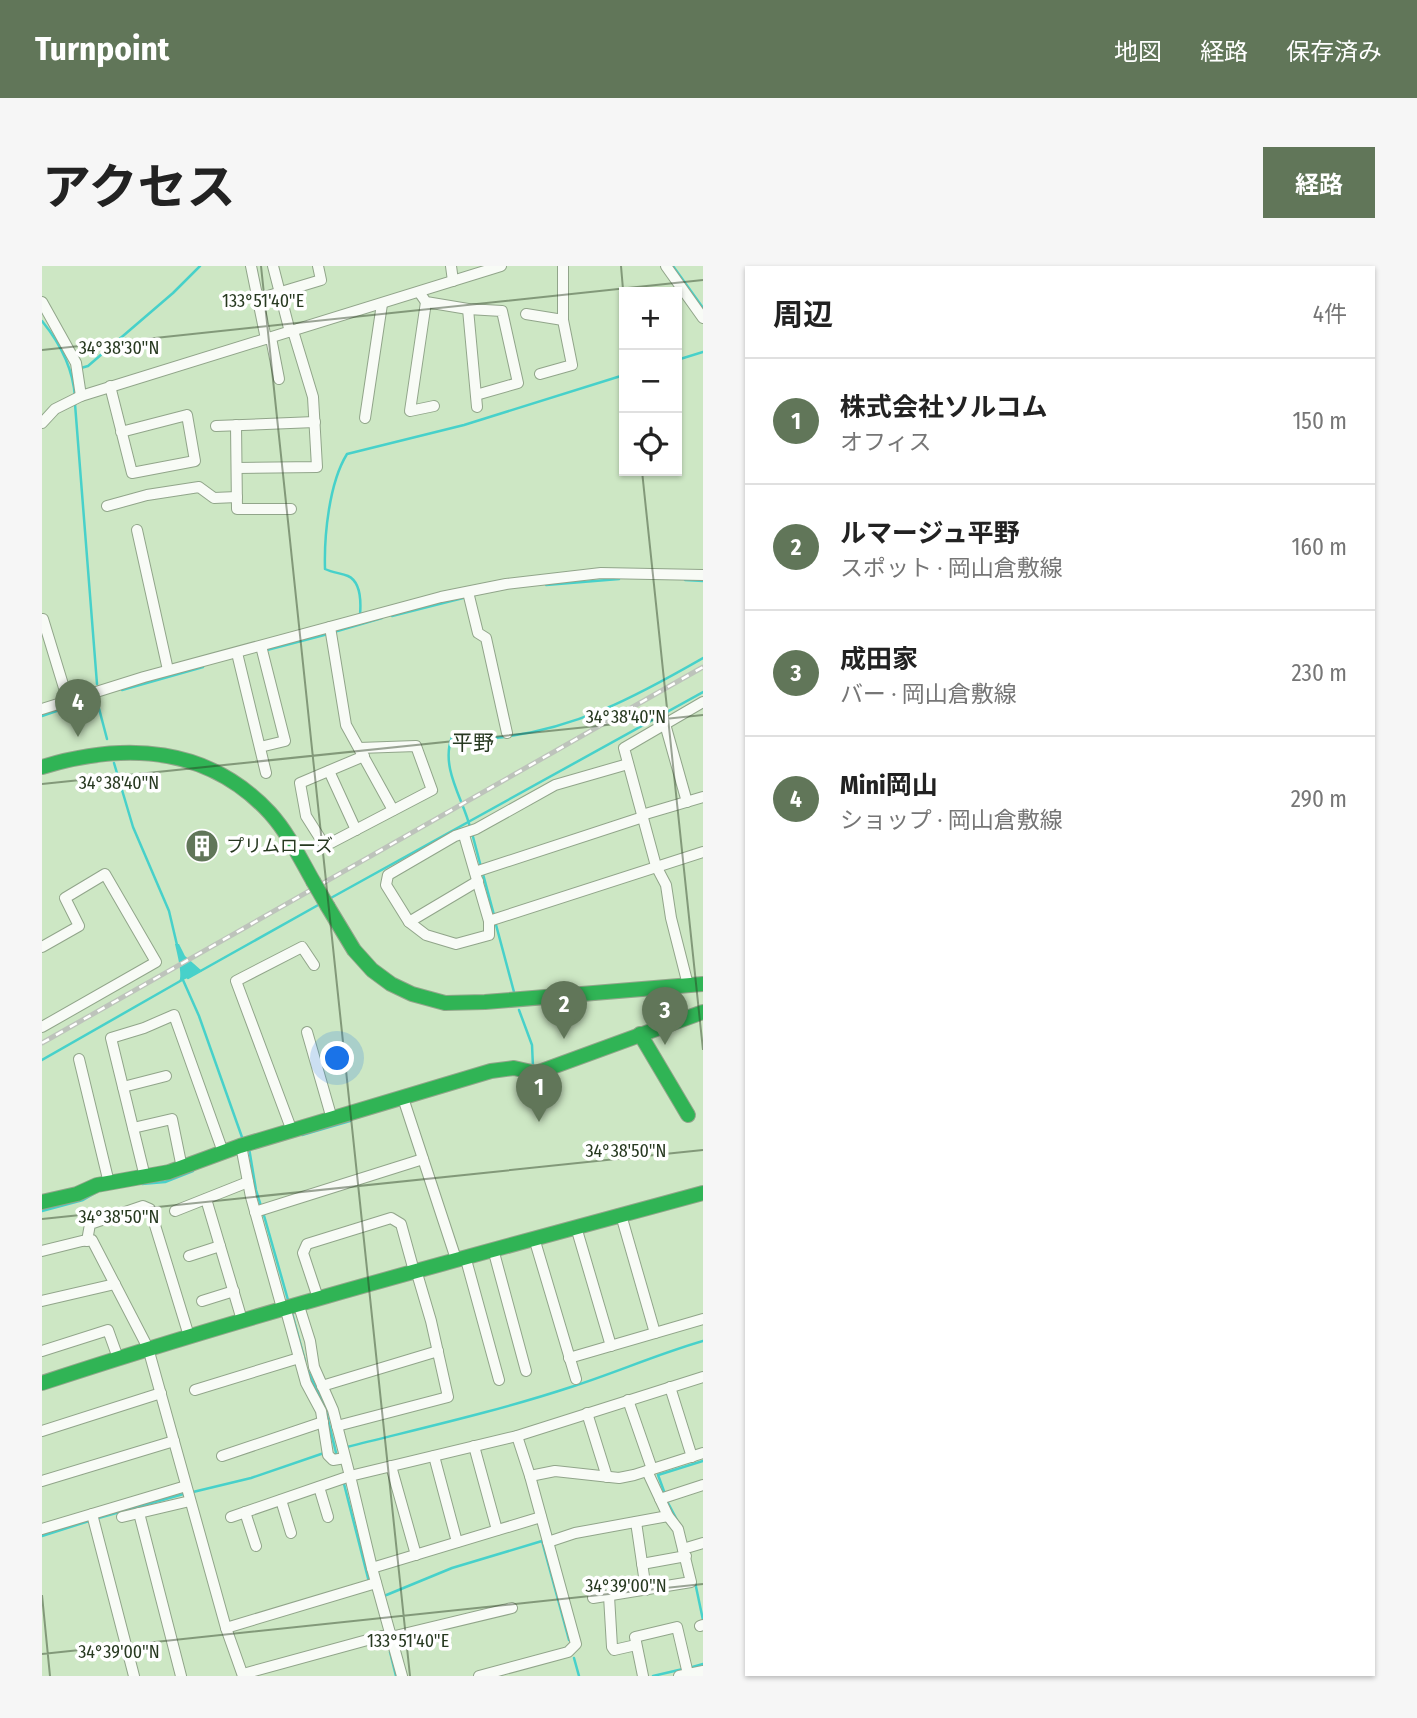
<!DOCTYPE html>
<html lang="ja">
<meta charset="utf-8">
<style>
:root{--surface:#fff;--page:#f6f6f6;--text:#222;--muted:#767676;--line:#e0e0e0;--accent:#617659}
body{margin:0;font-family:"Fira Sans Condensed","Noto Sans JP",sans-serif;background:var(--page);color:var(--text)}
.controls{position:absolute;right:21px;top:21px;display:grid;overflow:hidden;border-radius:0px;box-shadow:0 2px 5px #0004}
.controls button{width:63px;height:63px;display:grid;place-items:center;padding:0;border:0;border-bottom:2px solid var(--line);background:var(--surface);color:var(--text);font:35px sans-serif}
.you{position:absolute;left:296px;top:793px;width:24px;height:24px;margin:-18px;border:5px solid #fff;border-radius:50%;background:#1a73e8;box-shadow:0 0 0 10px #1a73e833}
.badge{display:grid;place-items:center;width:46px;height:46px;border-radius:50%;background:var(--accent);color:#fff;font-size:23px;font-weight:700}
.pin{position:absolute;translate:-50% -58px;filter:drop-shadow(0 2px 4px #0008)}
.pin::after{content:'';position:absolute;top:37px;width:24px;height:21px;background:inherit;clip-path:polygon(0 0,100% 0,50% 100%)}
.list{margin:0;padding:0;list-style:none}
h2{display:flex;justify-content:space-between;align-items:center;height:91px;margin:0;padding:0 28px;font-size:30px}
h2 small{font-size:23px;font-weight:400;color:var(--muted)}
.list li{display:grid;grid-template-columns:46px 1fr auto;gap:21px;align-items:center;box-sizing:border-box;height:126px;padding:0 28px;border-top:2px solid var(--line)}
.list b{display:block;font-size:26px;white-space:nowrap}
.list p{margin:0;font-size:23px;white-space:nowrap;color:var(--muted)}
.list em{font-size:23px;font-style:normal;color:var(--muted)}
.icon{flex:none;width:38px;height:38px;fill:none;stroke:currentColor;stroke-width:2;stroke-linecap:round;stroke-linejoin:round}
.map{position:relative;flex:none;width:661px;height:1410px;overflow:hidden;border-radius:0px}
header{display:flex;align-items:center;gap:42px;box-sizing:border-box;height:98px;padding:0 35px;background:var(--accent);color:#fff}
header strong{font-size:33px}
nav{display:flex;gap:38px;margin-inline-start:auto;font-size:24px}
.intro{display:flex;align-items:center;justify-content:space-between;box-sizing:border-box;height:168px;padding:0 42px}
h1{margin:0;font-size:49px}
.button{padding:18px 32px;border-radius:0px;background:var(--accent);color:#fff;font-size:24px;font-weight:700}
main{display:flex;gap:42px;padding:0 42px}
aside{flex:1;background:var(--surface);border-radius:0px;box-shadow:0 2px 5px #0004}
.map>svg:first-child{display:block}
.water{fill:#47d1ca}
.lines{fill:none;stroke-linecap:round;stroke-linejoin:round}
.stream{stroke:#47d1ca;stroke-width:2.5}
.street-casing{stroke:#91a58a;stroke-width:12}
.fast-casing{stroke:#91a58a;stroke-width:16}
.street{stroke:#f8fbf6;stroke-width:10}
.fast{stroke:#30b455;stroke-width:14}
.rail-casing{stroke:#bdc3bb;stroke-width:5}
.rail{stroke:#fff;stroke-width:2.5;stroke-dasharray:8;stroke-linecap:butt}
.fast-bridge-casing{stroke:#91a58a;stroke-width:16;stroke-linecap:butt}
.fast-bridge{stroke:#30b455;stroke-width:14}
.ticks{fill:none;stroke:#273920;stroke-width:2;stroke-opacity:0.45}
.labels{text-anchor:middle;stroke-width:7;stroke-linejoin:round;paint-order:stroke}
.poi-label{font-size:18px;fill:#273920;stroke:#fff;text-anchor:start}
.quarter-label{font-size:21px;fill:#273920;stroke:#fff}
.ticks-label{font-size:18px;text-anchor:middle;fill:#273920;stroke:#fff;stroke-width:7;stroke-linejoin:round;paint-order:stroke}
</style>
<header>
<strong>Turnpoint</strong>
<nav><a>地図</a><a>経路</a><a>保存済み</a></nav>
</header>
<div class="intro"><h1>アクセス</h1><a class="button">経路</a></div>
<main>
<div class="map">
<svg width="661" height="1410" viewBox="0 0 661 1410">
<rect width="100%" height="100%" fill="#cde7c4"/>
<!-- water -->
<path class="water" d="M133 678H137L143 690 160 705 137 716C141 709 135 687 133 678Z"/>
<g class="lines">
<!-- stream -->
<g class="stream">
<path d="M631 0 661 42"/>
<path d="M0 55C18 77 31 103 33 131"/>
<path d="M635 94 661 86"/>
<path d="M39 102 46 100 131 27 158 0"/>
<path d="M33 138 55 418"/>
<path d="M643 314 661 315"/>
<path d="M504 319 577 313"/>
<path d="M318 349C319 337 319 316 306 310 299 307 291 307 283 303 282 270 287 217 305 188L422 159 582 109"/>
<path d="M350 350 421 332"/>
<path d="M292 366 340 352"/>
<path d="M225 384 286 368"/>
<path d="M80 424 161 401"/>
<path d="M54 431 65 473"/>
<path d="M0 450 49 433"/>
<path d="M72 497 91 561 127 645 135 679"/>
<path d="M428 561C421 533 398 501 410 471 425 468 438 474 453 472 532 464 593 431 661 392"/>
<path d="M430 567 439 601"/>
<path d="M441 608 452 649"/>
<path d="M287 633 661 426"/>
<path d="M453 655 472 726"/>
<path d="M146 712 278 638"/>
<path d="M141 714 157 750 201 874"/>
<path d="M477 744 490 779 491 801"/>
<path d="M0 794 140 714"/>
<path d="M260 869 308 855"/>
<path d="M207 882 214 924 219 940"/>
<path d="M100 918 123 916 151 905"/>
<path d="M0 945 41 934 53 927"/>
<path d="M221 946 246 1034"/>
<path d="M250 1047 263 1095"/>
<path d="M266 1105 283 1141 295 1191"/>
<path d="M305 1181C380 1162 456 1145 529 1121 573 1107 616 1088 661 1075"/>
<path d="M301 1214 327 1316"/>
<path d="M151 1226 209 1212 282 1187"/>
<path d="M623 1228 616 1209 661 1195"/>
<path d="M625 1235 635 1254"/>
<path d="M53 1253 145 1227"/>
<path d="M0 1270 47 1255"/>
<path d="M653 1316 661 1354"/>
<path d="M342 1330 410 1302 500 1275 527 1374"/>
<path d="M348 1386 354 1410"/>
<path d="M532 1392 537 1410"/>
<path d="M647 1402 661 1398"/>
<path d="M611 1410 641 1403"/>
</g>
<defs>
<g id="street">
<path d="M209 0 224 73"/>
<path d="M231 0 248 66"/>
<path d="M409 0 411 15"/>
<path d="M624 0 661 52"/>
<path d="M377 26 384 36 426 43 460 45 476 117 434 129"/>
<path d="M216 33 279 14 276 0"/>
<path d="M0 36 34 97 39 130"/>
<path d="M384 36 368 145 392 140"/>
<path d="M426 43 435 141"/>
<path d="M484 48 521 54"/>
<path d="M229 72 237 113"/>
<path d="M498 108 530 99 521 54V0"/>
<path d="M68 120 90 207 153 195 145 149 79 166"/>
<path d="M323 152 340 38"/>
<path d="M0 157 13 143 39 130 459 0"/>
<path d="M194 159 195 243H249"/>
<path d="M174 160 273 156"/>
<path d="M195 202 275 201 271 131 251 65"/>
<path d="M65 240 105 229 157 221 172 232 195 231"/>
<path d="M95 264 126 404"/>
<path d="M426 326 436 367 444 372 465 467"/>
<path d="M1 353 26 435"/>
<path d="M288 361 304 459 351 544"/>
<path d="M195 387 224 507"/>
<path d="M0 443 102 411 399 331 464 318 559 307 661 309"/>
<path d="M623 458 645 536"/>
<path d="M218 481 243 475 219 380"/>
<path d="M317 482 374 480 390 524 283 580 264 550 258 517 322 490"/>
<path d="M287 505 314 564"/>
<path d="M600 549 661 531"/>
<path d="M422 569 447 655V669L414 678 384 669 367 656 344 619 346 609 413 570 434 563 513 519 586 498"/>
<path d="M433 606 601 551"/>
<path d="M447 655 661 586"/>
<path d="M367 656 436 615"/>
<path d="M0 681 37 660 23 632 63 608 114 696 0 761"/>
<path d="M646 719 629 652 624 619 614 600 582 482 661 436"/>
<path d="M265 766 290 853"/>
<path d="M37 793 67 917"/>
<path d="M81 821 124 810"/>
<path d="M362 835 414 993"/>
<path d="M91 862 130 853 140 902"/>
<path d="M250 865 194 715 260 681 272 699"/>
<path d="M200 885 209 931 240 1042"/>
<path d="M103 911 69 772 102 762 132 749 181 886"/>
<path d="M164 933 200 1054"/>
<path d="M133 945 206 916"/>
<path d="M213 946 381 893"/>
<path d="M579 949 613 1067"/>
<path d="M534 961 569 1080"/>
<path d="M492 972 534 1113"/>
<path d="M45 975 48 958 101 940 108 943 147 1070"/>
<path d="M451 983 484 1105"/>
<path d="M0 985 40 975 50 974 106 1082 184 1362 201 1410"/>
<path d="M147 990 178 980"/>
<path d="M423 990 457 1114"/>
<path d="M276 1032 261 987 265 978 349 952 359 958 372 1005"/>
<path d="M0 1035 73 1018"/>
<path d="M160 1035 192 1025"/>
<path d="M243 1041 264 1117 279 1145 286 1189 291 1194 303 1192"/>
<path d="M0 1085 66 1064 76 1092"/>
<path d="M527 1092 661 1053"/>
<path d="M280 1120 396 1085"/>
<path d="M628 1121 650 1191"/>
<path d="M153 1124 257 1092"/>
<path d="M586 1134 610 1203"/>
<path d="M545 1147 565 1211"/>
<path d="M295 1160 406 1131 389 1055 374 1004"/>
<path d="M0 1165 119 1127"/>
<path d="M432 1180 455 1264"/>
<path d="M180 1190 281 1156"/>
<path d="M392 1190 415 1276"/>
<path d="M349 1200 374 1289"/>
<path d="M488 1210 513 1205 577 1212 592 1209 661 1187"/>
<path d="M0 1215 132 1175"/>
<path d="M277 1221 286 1251"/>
<path d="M618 1233 661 1219"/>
<path d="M239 1234 249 1267"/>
<path d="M203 1246 214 1280"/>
<path d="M97 1247 139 1410"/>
<path d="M50 1248 92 1410"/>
<path d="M80 1251 148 1235"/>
<path d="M189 1251 308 1210 291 1144 272 1101 268 1075 256 1037"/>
<path d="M499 1251 330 1302 308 1210 475 1170 661 1111"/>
<path d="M594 1256 604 1324"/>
<path d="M0 1263 144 1220"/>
<path d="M506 1276 533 1267 626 1250"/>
<path d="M641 1283 661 1277"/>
<path d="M600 1298 644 1290"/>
<path d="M330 1302 360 1410"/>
<path d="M567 1330 570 1381 572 1384 594 1379"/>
<path d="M551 1332 649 1316 636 1263 626 1250 605 1205"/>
<path d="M658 1360 661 1359"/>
<path d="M184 1362 334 1317"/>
<path d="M349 1371 470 1342"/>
<path d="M201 1408 340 1370"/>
<path d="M437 1410 526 1386 534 1378 488 1210 475 1170"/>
<path d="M601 1410 593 1371 635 1361 646 1408"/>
<path d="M637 1410 661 1405"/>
</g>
<g id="fast">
<path d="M0 501C83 476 166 480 228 547 246 567 258 592 271 615"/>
<path d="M286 641 312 684 330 704 349 718 370 728 403 737 443 736 661 718"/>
<path d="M598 768 646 849"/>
<path d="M0 936 35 928 55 919 127 906 198 880 449 805 472 802 494 807 661 746"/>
<path d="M0 1117C218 1045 440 987 661 927"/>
</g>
</defs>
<!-- street casing -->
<use href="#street" class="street-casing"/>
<!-- fast casing -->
<use href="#fast" class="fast-casing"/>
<!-- street -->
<use href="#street" class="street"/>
<!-- fast -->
<use href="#fast" class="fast"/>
<defs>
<path id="rail" d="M0 777 661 401"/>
</defs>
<!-- rail casing -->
<use href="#rail" class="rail-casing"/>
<!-- rail -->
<use href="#rail" class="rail"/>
<defs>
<path id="fast-bridge" d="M271 615 286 641"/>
</defs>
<!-- fast-bridge casing -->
<use href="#fast-bridge" class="fast-bridge-casing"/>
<!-- fast-bridge -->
<use href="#fast-bridge" class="fast-bridge"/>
</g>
<!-- ticks -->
<path class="ticks" d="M219 0 368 1410M579 0 582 35M0 84 661 14M600 205 661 784M0 518 661 449M0 953 661 884M0 1329 8 1410M0 1388 661 1318"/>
<!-- icons -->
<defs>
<symbol id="building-disc" viewBox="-11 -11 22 22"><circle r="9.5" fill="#617659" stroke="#fff"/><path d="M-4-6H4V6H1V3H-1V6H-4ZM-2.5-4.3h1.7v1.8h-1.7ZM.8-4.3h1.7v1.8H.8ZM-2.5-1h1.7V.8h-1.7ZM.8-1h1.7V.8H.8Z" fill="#fff"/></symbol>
</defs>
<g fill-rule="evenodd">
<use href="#building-disc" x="141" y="561" width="38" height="38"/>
</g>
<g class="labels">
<!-- poi labels -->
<g class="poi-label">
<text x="184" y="586">プリムローズ</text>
</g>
<!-- quarter labels -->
<g class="quarter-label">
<text x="431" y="484">平野</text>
</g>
</g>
<g class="ticks-label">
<text x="221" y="41">133°51'40"E</text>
<text x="77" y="88">34°38'30"N</text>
<text x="584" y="457">34°38'40"N</text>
<text x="77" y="523">34°38'40"N</text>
<text x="584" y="891">34°38'50"N</text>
<text x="77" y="957">34°38'50"N</text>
<text x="584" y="1326">34°39'00"N</text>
<text x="366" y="1381">133°51'40"E</text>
<text x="77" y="1392">34°39'00"N</text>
</g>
</svg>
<div class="controls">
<button>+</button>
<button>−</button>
<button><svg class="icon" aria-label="locate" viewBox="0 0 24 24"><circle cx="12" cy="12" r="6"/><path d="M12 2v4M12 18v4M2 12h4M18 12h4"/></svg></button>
</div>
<div class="you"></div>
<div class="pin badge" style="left:497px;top:856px">1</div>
<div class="pin badge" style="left:522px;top:773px">2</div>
<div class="pin badge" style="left:623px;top:779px">3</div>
<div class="pin badge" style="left:36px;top:471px">4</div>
</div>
<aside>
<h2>周辺<small>4件</small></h2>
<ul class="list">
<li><span class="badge">1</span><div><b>株式会社ソルコム</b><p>オフィス</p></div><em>150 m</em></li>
<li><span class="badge">2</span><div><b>ルマージュ平野</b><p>スポット · 岡山倉敷線</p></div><em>160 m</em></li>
<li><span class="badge">3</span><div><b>成田家</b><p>バー · 岡山倉敷線</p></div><em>230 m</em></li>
<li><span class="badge">4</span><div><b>Mini岡山</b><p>ショップ · 岡山倉敷線</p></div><em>290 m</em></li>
</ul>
</aside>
</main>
